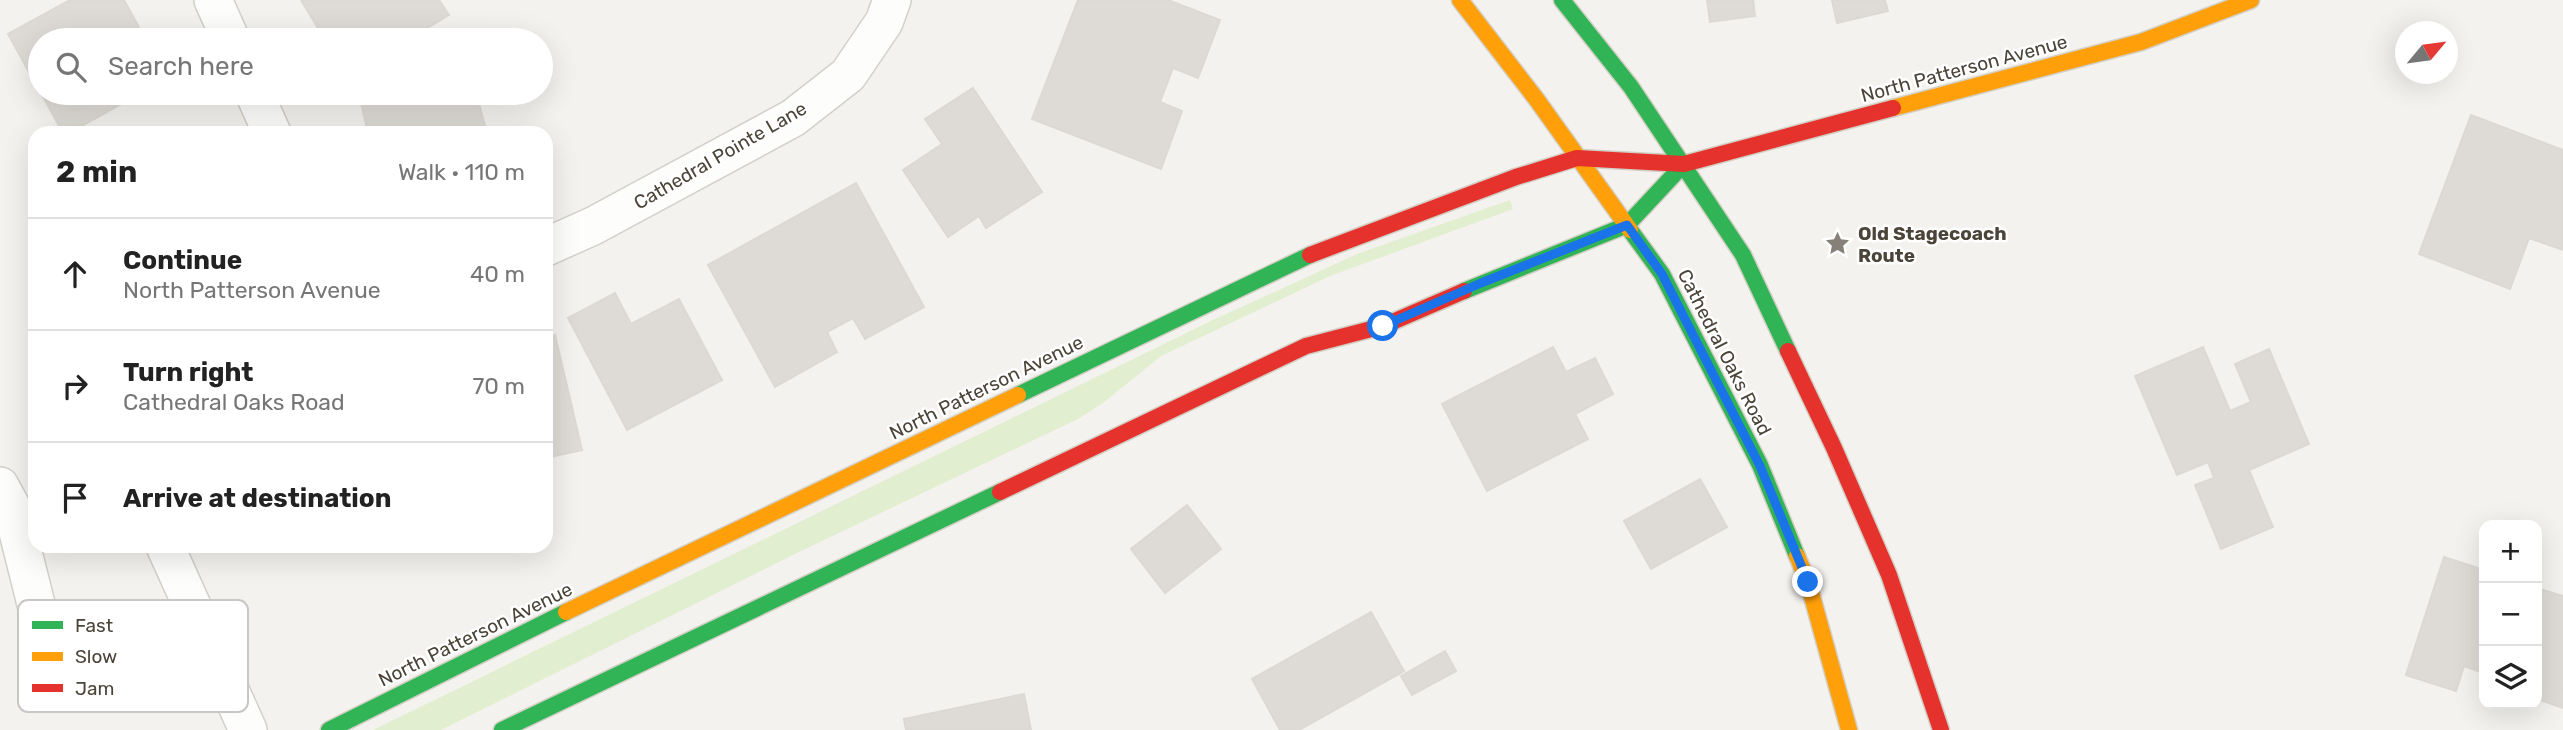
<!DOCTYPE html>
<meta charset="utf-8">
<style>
:root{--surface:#fff;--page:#f6f6f6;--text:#222;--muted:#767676;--line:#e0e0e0}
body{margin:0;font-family:Rubik,sans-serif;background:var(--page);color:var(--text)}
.controls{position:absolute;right:21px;bottom:21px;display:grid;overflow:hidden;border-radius:14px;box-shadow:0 7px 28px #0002}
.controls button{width:63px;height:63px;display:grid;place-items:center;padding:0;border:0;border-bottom:2px solid var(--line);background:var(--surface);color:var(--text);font:35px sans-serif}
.compass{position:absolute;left:2395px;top:21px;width:63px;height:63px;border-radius:50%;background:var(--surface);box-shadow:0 7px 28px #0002;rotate:61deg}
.stop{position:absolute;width:21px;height:21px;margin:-16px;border:5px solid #1a73e8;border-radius:50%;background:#fff}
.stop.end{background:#1a73e8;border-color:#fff;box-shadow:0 2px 7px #0008}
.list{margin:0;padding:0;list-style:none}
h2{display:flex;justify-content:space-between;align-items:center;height:91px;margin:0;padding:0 28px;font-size:30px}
h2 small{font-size:23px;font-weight:400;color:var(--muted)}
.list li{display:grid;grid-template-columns:46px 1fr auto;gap:21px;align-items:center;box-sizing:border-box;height:112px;padding:0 28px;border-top:2px solid var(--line)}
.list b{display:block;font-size:26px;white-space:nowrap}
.list p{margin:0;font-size:23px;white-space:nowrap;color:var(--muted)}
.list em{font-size:23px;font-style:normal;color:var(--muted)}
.icon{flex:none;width:38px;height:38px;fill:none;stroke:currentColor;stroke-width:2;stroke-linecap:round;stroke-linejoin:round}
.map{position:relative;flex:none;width:2563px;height:730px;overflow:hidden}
.search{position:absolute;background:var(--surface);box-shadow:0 7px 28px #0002;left:28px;top:28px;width:525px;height:77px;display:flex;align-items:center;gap:18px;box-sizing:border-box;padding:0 24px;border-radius:38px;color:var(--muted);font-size:26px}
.panel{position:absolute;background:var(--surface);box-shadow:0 7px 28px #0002;left:28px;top:126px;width:525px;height:427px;border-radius:21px}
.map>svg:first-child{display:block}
.green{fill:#e1eecf}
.building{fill:#dedbd6;stroke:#dcd9d4;stroke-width:2}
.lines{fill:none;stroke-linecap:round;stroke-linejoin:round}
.street-casing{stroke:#d2d0cb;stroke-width:40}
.fast-casing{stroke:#d3cfc5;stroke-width:19}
.slow-casing{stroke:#d3cfc5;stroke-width:19}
.jam-casing{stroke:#d3cfc5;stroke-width:19}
.street{stroke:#fdfdfc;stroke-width:37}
.fast{stroke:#30b455;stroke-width:16}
.slow{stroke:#ff9f0a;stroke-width:16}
.jam{stroke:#e5322d;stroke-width:16}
.route{stroke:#1a73e8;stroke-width:9}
.labels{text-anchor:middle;stroke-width:5;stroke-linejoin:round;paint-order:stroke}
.street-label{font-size:19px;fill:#4b4439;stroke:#fff}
.poi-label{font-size:19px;font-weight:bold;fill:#4b4439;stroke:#fff;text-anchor:start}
.key{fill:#fff;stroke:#c9c7c4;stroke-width:2}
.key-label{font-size:19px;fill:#4b4439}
</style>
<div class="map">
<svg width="2563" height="730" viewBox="0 0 2563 730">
<rect width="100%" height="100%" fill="#f4f2ee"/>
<!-- green -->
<path class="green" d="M1510 200 1513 209 1330 276 1161 356 1103 403 1078 419 801 551 441 730H373L1213 320 1357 254Z"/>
<!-- building -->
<g class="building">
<path d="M70 0H124L139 27 116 40H40V92L8 34Z"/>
<path d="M301 0H439L449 15 407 40H325Z"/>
<path d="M1078 0H1168L1220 20 1198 78 1173 68 1160 102 1182 111 1161 169 1032 119Z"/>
<path d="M1707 0H1753L1755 16 1710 22Z"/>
<path d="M1832 0H1885L1888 11 1837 23Z"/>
<path d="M973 88 1042 192 986 228 979 216 948 237 903 170 942 144 925 119Z"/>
<path d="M41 93H141L69 133H63Z"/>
<path d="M402 93H476L487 133H368L361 103Z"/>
<path d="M2471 115 2563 150V250L2529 238 2510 289 2419 254Z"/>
<path d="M856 183 924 307 865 339 853 318 827 332 837 352 775 387 708 265Z"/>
<path d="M615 293 631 324 679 299 722 380 627 430 568 318Z"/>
<path d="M555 335 582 450 546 458V338Z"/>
<path d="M1553 347 1566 372 1595 358 1613 394 1575 414 1588 439 1487 491 1442 404Z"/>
<path d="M2203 347 2230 411 2251 402 2235 364 2269 349 2309 444 2249 470 2273 527 2221 549 2195 485 2214 478 2208 462 2177 475 2135 376Z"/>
<path d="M1700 479 1727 527 1651 569 1624 521Z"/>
<path d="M1187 505 1221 549 1165 593 1131 549Z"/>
<path d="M2444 557 2484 570V673L2464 666 2456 691 2406 675Z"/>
<path d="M2537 588 2563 596V708L2537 699Z"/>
<path d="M1371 612 1404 671 1299 730H1280L1252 679Z"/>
<path d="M1445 651 1456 671 1412 695 1401 676Z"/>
<path d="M1024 694 1031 730H906L904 719Z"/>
</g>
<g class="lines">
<defs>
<g id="street">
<path d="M213 0 231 40"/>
<path d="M254 93 272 133"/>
<path d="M546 247 593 226 793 118 848 75 884 22 892 0"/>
<path d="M0 486 12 508 50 660"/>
<path d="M165 546 248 730"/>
</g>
<g id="fast">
<path d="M1562 0 1631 87 1743 255 1788 351"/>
<path d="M1630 230 1662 274 1760 465 1797 556"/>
<path d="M1464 291 1627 225 1684 164"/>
<path d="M1018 395 1310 255"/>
<path d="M329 730 566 612"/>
<path d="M502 730 1000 492"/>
</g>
<g id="slow">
<path d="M1460 0 1537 100 1630 230"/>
<path d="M1893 108 2141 42 2251 0"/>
<path d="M1797 556 1808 582 1849 730"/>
<path d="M566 612 1018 395"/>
</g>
<g id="jam">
<path d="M1310 255 1516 177 1577 158 1684 164 1893 108"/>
<path d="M1788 351 1834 448 1889 575 1941 730"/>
<path d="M1000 492 1306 346 1383 326 1464 291"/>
</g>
</defs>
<!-- street casing -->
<use href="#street" class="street-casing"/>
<!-- fast casing -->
<use href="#fast" class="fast-casing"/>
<!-- slow casing -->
<use href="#slow" class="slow-casing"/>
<!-- jam casing -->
<use href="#jam" class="jam-casing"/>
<!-- street -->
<use href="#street" class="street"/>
<!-- fast -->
<use href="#fast" class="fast"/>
<!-- slow -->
<use href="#slow" class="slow"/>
<!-- jam -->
<use href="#jam" class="jam"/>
</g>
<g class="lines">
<!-- route -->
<path class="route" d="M1383 326 1481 283 1627 225 1662 274 1760 466 1808 582"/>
</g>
<!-- icons -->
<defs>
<symbol id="sight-bare" viewBox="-9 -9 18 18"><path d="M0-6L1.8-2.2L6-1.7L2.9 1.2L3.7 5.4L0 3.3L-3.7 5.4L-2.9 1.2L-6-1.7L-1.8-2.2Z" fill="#868178" stroke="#fff" stroke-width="2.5" paint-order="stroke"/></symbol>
</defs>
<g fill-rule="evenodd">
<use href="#sight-bare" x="1820" y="226" width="35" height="35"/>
</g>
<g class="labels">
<!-- street labels -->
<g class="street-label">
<text transform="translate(1964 68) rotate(-15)" y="7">North Patterson Avenue</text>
<text transform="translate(720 155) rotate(-30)" y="7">Cathedral Pointe Lane</text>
<text transform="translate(1725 352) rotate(63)" y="7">Cathedral Oaks Road</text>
<text transform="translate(986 387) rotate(-26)" y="7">North Patterson Avenue</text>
<text transform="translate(475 634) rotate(-26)" y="7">North Patterson Avenue</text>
</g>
<!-- poi labels -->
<g class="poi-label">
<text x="1858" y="240">Old Stagecoach<tspan x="1858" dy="22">Route</tspan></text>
</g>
</g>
<!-- legend -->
<rect x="18" y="600" width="230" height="112" rx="10" class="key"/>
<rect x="32" y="621" width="31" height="8" fill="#30b455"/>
<rect x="32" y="652" width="31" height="9" fill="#ff9f0a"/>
<rect x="32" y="684" width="31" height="8" fill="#e5322d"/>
<g class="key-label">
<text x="75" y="632">Fast</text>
<text x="75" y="663">Slow</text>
<text x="75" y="695">Jam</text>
</g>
</svg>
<div class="controls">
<button>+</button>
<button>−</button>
<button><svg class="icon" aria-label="layers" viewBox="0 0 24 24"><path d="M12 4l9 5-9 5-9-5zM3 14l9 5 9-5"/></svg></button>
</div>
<svg class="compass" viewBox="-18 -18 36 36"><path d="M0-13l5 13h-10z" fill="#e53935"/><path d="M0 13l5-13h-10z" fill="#767676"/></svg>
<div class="stop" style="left:1383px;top:326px"></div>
<div class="stop end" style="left:1808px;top:582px"></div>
<div class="search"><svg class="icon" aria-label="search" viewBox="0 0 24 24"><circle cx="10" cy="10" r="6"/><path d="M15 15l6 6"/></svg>Search here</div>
<section class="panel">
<h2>2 min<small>Walk · 110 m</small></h2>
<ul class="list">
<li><svg class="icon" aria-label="ahead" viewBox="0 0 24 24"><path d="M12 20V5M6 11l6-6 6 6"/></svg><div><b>Continue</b><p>North Patterson Avenue</p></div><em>40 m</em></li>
<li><svg class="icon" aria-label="right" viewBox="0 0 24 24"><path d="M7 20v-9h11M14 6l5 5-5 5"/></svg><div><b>Turn right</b><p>Cathedral Oaks Road</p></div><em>70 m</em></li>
<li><svg class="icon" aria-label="arrive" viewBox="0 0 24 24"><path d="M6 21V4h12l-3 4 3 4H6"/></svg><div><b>Arrive at destination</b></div></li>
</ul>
</section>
</div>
